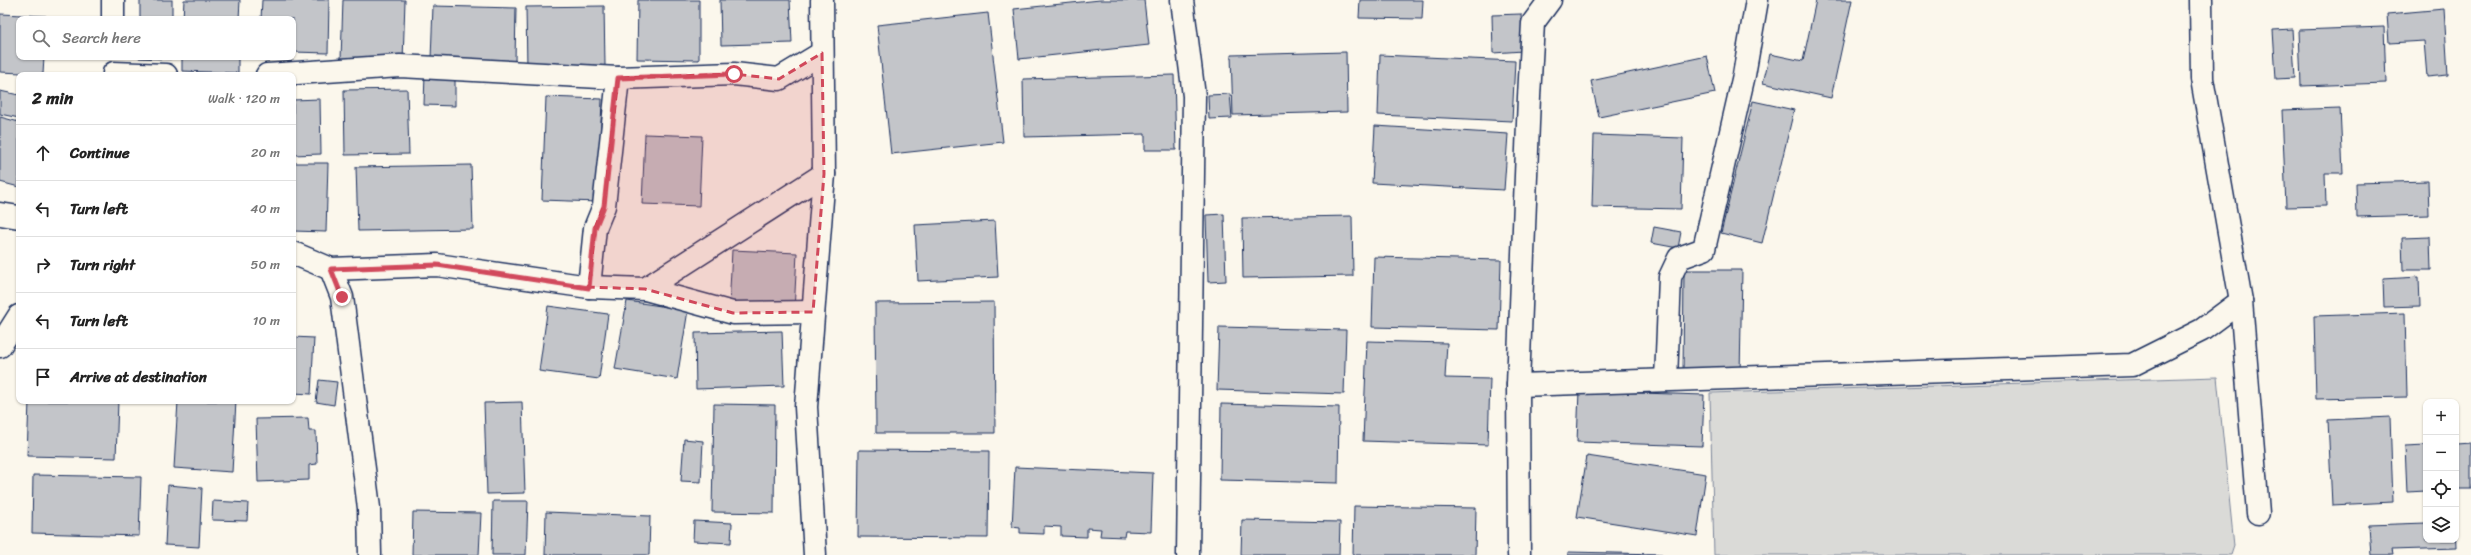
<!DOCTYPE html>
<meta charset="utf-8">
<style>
:root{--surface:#fff;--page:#f2f2f2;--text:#222;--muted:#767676;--line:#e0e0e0}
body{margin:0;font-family:Sriracha,sans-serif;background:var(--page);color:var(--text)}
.controls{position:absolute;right:12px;bottom:12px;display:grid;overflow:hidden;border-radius:8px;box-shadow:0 1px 3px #0004}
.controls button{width:36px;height:36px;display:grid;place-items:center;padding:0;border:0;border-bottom:1px solid var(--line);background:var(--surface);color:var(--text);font:20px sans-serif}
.stop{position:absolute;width:12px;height:12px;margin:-9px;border:3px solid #d1495b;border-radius:50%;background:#fff}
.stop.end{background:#d1495b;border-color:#fff;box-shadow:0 1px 4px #0008}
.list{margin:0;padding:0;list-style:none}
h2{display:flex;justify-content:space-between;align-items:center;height:52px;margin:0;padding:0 16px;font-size:17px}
h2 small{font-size:13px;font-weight:400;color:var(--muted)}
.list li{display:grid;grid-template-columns:26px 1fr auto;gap:12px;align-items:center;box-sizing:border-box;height:56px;padding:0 16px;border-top:1px solid var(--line)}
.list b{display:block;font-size:15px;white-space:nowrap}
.list em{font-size:13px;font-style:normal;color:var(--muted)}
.icon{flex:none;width:22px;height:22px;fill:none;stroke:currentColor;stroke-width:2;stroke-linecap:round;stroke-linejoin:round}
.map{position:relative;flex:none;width:2471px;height:555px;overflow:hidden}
.search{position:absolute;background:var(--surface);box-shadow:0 1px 3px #0004;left:16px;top:16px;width:280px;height:44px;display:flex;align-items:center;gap:10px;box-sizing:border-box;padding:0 14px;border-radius:8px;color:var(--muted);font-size:15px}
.panel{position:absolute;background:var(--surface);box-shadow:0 1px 3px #0004;left:16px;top:72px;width:280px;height:332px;border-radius:8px}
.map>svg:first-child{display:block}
.green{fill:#dadad7;stroke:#7a849a}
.building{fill:#c3c5c9;stroke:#1b2f5e}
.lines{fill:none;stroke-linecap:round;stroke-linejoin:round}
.minor-casing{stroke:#1b2f5e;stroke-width:25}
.minor{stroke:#fbf7ec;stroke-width:22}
.route{stroke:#d1495b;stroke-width:5}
.marked{fill:#d1495b;fill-opacity:0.2;stroke:#d1495b;stroke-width:3;stroke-dasharray:8 5;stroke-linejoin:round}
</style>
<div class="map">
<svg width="2471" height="555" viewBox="0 0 2471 555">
<rect width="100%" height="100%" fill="#fbf7ec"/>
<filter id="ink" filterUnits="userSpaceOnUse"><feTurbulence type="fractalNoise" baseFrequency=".025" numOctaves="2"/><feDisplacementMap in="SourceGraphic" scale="8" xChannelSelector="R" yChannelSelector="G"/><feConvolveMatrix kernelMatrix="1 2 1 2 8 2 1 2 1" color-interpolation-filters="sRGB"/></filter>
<g filter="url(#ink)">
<!-- green -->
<path class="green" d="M2217 377 2234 546 2231 555H1714L1710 393Z"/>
<!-- building -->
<g class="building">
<rect x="140" y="0" width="32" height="19"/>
<path d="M184 0H240L239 19H183Z"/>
<path d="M262 0H329L328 53 293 52V19H261Z"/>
<path d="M343 0H405L403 61 341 59Z"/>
<path d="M638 0H699V60L637 59Z"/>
<path d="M720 0H790L792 43 721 45Z"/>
<path d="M1100 0H1144L1149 45 1019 59 1014 9Z"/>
<path d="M1360 0H1423L1422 19 1359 18Z"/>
<path d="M1816 0H1852L1831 98 1763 83 1770 54 1803 61Z"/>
<path d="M433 6 516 8 515 61 431 59Z"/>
<path d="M604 6 605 66 527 67 526 7Z"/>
<path d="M2444 9 2448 75 2427 77 2424 41 2389 43 2387 14Z"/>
<path d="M988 13 1003 142 891 154 877 25Z"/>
<path d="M0 14 46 16V19H19V57H44L43 74 0 72Z"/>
<path d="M1521 14 1523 51 1493 53 1492 15Z"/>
<path d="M2384 27 2386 83 2301 86 2299 30Z"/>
<path d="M2292 29 2295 78 2276 79 2273 30Z"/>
<path d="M1346 52 1347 112 1233 115 1231 55Z"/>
<path d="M1380 55 1515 61 1512 121 1378 115Z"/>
<path d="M1707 56 1715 93 1599 117 1591 81Z"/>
<path d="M139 57H171V59L139 58Z"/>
<path d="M182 57H238V73L182 71Z"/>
<path d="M425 73 455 74V106L424 105Z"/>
<path d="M1174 75 1176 150H1145V134L1024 137 1023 79Z"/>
<path d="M407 89 409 154 345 155 344 90Z"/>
<path d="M0 91 19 95V118L0 114Z"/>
<path d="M1230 94 1232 118 1209 119 1208 95Z"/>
<path d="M546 97 602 99 598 202 542 200Z"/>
<path d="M320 99 321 154 293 155V100Z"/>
<path d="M1753 101 1794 110 1762 243 1721 233Z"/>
<path d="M2340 108 2343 173H2325L2326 206 2286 207 2282 110Z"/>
<path d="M0 117 19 122V187L0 182Z"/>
<path d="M1375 126 1508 134 1504 190 1372 183Z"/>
<path d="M645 134 702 136 699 206 642 204Z"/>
<path d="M1594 135 1683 138 1681 209 1592 207Z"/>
<path d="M293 163H328L326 232 293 231Z"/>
<path d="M471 165 473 229 358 231 356 167Z"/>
<path d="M2428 181 2429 215 2357 217 2356 183Z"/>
<path d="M1224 214 1226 281 1208 282 1206 215Z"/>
<path d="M1352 216 1353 276 1243 278 1242 218Z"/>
<path d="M995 221 998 277 918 281 915 225Z"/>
<path d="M1654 227 1681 232 1678 248 1651 243Z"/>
<path d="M2430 237 2431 270H2403L2402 238Z"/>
<path d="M732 250 797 253 794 312 729 309Z"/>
<path d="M1374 257 1501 260 1499 330 1372 327Z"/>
<path d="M1684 270H1742L1740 375 1683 374Z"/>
<path d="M2419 277 2420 306 2384 307 2383 279Z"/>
<path d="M627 301 688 310 677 379 615 369Z"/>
<path d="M994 302 995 433H876L875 303Z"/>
<path d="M548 306 608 314 599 379 539 371Z"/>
<path d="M2405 313 2407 397 2316 399 2314 316Z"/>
<path d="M1219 327 1346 330 1344 394 1217 390Z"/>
<path d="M782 331 784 386 696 389 695 333Z"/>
<path d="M293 337 314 338 311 394 293 393Z"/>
<path d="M1367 341 1447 343 1445 378 1490 379 1488 445 1363 441Z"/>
<path d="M319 380 337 382 334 405 316 402Z"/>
<path d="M1579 391 1704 395 1702 446 1577 442Z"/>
<path d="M29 401H118L116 458 27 456Z"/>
<path d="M178 401H236L232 472 174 468Z"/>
<path d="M522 402 525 493 487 494 484 403Z"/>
<path d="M714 404 775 405 774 513 712 512Z"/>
<path d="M1221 404 1339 407 1338 483 1220 480Z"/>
<path d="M2390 417 2393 502 2332 505 2328 420Z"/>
<path d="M308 418 309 431H316L317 464 309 465V480L258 482 256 419Z"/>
<path d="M684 439 703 441 701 482 681 481Z"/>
<path d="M2471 443V489H2456V444Z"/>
<path d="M2426 445V491L2407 492 2405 446Z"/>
<path d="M859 450 989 451 988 538 858 537Z"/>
<path d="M1587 456 1706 474 1697 536 1577 517Z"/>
<path d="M1015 467 1153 473 1151 532 1125 531 1124 537 1100 536 1101 529 1087 528V537L1061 536V527L1044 526V534L1020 533V528L1012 527Z"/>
<path d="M33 475 141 477 139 536 32 533Z"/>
<path d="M168 485 202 488 199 547 165 545Z"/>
<path d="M213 501 248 503 247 521 212 520Z"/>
<path d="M493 501H528L526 555H492Z"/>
<path d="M1354 506 1476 508 1475 555H1353Z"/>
<path d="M413 512 481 513 479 555H412Z"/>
<path d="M546 512 650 516 649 555H545Z"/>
<path d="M1242 520 1340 522 1339 555H1241Z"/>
<path d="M694 521 732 523 731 543 693 541Z"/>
<path d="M2456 522 2457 548 2392 550 2393 555H2371L2369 525 2426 523V540H2456Z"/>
<path d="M1568 552 1661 554V555H1568Z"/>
</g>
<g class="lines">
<defs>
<g id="minor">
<path d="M113 0V19"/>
<path d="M1182 0 1194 96 1188 555"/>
<path d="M2201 0 2202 79 2241 301 2258 513"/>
<path d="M114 73 166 75"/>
<path d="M267 75 400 66 618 78 734 74 779 79 822 53"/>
<path d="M0 214 19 217"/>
<path d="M293 253 331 269 437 265 589 287 645 289 733 313 813 312"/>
<path d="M331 269 342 297 369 508 370 555"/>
<path d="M589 287 595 228 604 206 618 78"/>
<path d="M645 289 824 174"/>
<path d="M0 346 19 316"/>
<path d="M1666 380 1670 277 1679 258 1704 249 1744 75 1757 0"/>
<path d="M1518 385 2132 365 2202 330 2241 301"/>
<path d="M815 555 806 407 824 174 822 0"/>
<path d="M1519 555 1518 385 1529 97 1533 23 1550 0"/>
</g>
</defs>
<!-- minor casing -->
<use href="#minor" class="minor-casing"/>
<!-- minor -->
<use href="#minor" class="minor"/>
</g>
</g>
<g class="lines" filter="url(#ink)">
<!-- route -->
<path class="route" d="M342 297 331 269 437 265 589 288 595 228 604 206 618 78 734 74"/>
</g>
<!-- marked area -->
<path class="marked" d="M822 53 824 174 813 312 733 313 645 289 589 287 595 228 604 206 618 78 734 74 779 79Z"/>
</svg>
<div class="controls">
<button>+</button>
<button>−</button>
<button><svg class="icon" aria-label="locate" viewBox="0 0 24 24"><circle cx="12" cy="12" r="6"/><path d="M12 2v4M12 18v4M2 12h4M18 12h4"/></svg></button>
<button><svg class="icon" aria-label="layers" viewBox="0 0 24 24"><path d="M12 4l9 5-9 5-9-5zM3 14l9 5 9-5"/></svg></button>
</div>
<div class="stop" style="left:734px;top:74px"></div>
<div class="stop end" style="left:342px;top:297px"></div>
<div class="search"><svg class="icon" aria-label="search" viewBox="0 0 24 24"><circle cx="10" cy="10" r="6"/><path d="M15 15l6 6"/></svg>Search here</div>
<section class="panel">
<h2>2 min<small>Walk · 120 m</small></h2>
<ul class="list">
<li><svg class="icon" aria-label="ahead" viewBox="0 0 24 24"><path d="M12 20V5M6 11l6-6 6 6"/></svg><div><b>Continue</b></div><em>20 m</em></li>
<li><svg class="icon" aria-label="left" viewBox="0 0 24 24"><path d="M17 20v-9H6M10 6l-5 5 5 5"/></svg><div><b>Turn left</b></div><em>40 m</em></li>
<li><svg class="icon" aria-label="right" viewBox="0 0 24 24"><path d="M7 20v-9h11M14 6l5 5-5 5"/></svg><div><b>Turn right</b></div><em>50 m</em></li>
<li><svg class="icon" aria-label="left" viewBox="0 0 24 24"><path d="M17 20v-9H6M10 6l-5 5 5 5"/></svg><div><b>Turn left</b></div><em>10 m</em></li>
<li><svg class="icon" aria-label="arrive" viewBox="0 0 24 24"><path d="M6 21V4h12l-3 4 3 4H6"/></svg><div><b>Arrive at destination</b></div></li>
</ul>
</section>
</div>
